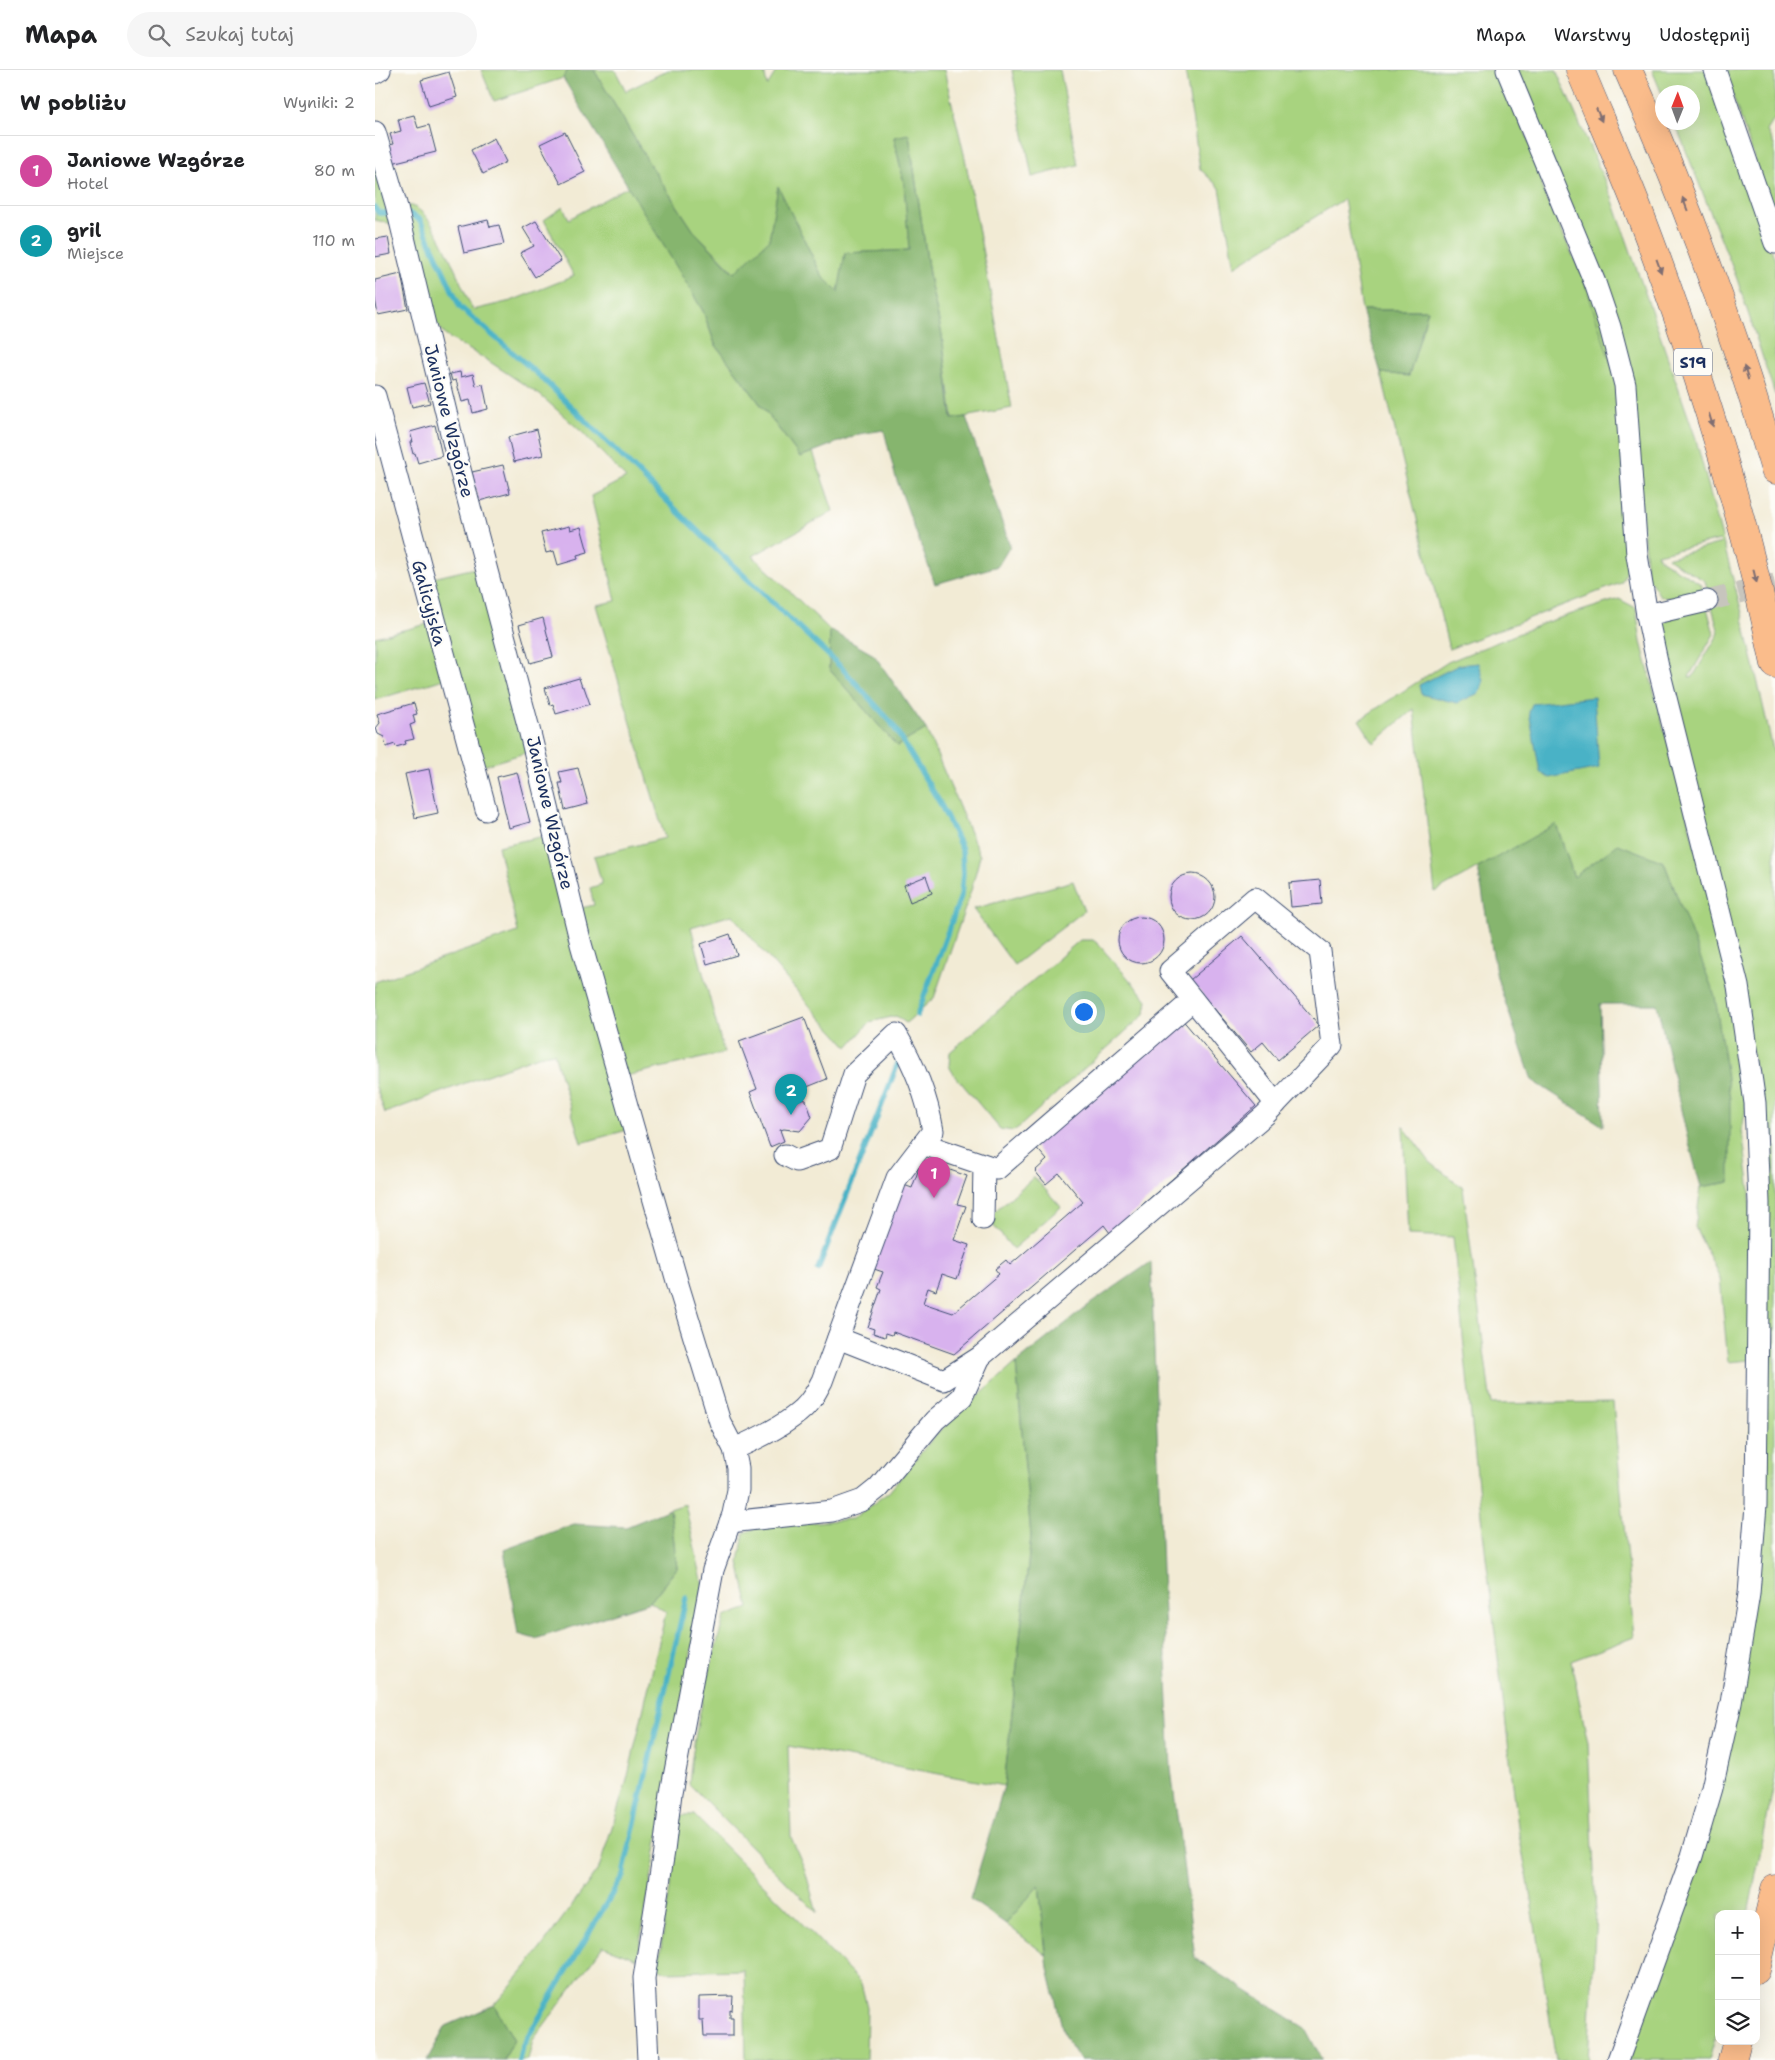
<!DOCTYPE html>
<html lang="pl">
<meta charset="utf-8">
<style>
:root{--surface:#fff;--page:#f6f6f6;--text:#202124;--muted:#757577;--line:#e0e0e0;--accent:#d1495b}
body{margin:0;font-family:"Shantell Sans",sans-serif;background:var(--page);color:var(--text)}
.controls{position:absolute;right:15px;bottom:15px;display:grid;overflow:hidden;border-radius:10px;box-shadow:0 5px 20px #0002}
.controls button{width:45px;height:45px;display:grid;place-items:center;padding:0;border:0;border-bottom:1px solid var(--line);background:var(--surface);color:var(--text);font:25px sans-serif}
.compass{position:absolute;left:1280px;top:15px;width:45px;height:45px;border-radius:50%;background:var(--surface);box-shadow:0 5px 20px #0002;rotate:1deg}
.you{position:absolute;left:708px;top:941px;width:18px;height:18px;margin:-12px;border:4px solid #fff;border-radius:50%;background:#1a73e8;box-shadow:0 0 0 8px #1a73e833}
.badge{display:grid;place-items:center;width:32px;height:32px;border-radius:50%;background:var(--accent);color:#fff;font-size:16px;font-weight:700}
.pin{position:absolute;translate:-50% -41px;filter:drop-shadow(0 1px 2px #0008)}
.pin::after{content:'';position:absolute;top:26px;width:18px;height:15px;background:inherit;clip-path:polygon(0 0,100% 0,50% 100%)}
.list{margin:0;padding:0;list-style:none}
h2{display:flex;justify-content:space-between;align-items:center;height:65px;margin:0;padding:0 20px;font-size:21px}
h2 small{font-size:16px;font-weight:400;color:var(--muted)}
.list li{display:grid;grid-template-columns:32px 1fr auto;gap:15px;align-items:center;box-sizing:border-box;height:70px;padding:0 20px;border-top:1px solid var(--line)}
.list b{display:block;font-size:19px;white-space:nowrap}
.list p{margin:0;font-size:16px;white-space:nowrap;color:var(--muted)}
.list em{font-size:16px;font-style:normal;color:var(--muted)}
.icon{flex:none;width:28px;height:28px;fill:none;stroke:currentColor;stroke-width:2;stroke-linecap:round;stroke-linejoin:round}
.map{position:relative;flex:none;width:1400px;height:1990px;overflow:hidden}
header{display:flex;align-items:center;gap:30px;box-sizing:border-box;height:70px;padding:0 25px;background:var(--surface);border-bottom:1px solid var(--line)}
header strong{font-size:24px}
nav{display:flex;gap:28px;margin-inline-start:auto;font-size:18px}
.search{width:350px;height:45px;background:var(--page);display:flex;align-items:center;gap:12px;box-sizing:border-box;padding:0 18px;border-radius:28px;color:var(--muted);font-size:19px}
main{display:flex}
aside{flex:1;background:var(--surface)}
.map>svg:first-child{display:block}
.green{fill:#a8d37f;stroke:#62816e}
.forest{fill:#86b56e;stroke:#507266}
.water{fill:#48b2c6;stroke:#327092}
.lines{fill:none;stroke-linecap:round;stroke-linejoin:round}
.stream{stroke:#48b2c6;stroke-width:5.5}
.building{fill:#d8b2ee}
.minor-tunnel{stroke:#c7c5bd;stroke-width:21;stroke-dasharray:21 11;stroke-linecap:butt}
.minor-casing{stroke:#3b4b70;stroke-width:23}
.highway-casing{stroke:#3b4b70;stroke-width:29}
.minor{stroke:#fff;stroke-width:21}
.highway{stroke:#fabc8b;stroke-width:28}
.oneway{fill:#7f6e72}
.labels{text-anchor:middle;stroke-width:4.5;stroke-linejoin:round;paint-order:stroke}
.shield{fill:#fdfcf7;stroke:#5f6c8c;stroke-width:1}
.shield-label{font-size:16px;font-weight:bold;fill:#1b2f5e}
.street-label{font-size:18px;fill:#1b2f5e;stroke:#fdfcf7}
</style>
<header>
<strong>Mapa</strong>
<div class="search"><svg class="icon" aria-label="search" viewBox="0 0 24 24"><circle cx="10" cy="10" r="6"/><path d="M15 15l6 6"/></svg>Szukaj tutaj</div>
<nav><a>Mapa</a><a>Warstwy</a><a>Udostępnij</a></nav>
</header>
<main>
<aside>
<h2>W pobliżu<small>Wyniki: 2</small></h2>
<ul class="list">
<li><span class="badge" style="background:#d1479c">1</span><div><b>Janiowe Wzgórze</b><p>Hotel</p></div><em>80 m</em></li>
<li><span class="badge" style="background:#0f9aa8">2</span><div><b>gril</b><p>Miejsce</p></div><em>110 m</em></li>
</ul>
</aside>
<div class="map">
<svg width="1400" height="1990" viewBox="0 0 1400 1990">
<rect width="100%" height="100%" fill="#fdfcf7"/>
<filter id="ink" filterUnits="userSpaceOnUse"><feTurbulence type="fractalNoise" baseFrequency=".02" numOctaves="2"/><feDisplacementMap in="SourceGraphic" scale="10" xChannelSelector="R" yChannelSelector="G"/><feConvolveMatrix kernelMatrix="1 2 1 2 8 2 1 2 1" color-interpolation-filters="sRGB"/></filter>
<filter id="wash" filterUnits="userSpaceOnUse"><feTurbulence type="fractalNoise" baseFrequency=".0096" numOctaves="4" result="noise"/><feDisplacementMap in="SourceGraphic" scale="20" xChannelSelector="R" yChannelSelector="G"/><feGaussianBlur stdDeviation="1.12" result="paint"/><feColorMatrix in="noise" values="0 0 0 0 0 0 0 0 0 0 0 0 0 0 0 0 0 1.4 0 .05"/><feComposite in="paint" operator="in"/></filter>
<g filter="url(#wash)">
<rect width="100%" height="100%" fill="#f2ebd5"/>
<!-- green -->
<g class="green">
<path d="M106 0H193L188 8 119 31Z"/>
<path d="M219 0H240L251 21 293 0H389L392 16 402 0H569L590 88 637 338 578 349 567 265 555 211 534 64 519 68 529 114 535 180 470 183 464 223 447 206 403 117 394 171 360 203 318 160 274 93Z"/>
<path d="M637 0H685L703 95 657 107Z"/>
<path d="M810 0H1124L1167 102V119L1217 227 1242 310 1255 495 1246 513 1074 579 1006 303 1034 306 1053 240H987L969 129 859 197 845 118 825 99Z"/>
<path d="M1141 0H1181L1236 125 1320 366 1366 539 1400 688V1709L1373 1844H1344V1955L1334 1990H1251L1366 1621 1388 1033 1284 559 1294 548 1332 538 1339 564 1314 607 1317 608 1344 563 1330 511 1292 488 1346 473 1345 470 1282 484 1286 490 1326 514 1330 524 1306 531 1285 526 1272 506 1261 371Z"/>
<path d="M1277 0H1334L1400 190V325L1362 209 1300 53 1318 52V22L1287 24Z"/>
<path d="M1349 0H1400V48L1392 61 1400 77V149Z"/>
<path d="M0 84 18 154 0 150Z"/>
<path d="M254 116 328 241 340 274 425 387 438 382 458 441 378 486 455 560 454 599 522 676 551 659 605 786 596 821 559 928 531 953 521 946 495 952 473 977 433 934 357 845 316 857 349 983 251 1006 206 838 219 835 215 818 227 814 219 786 290 768 221 535 241 531 216 426 251 408 207 362 165 325 112 290 71 266 58 249 28 136C31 136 36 135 39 137 62 146 86 217 98 240L136 231 199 206 169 150 188 137 194 149Z"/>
<path d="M104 497 153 682 104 697 54 509Z"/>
<path d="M1244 529 1261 538 1266 572 1351 894 1371 1038 1367 1060 1375 1121 1376 1290 1353 1292 1345 1208 1320 1157 1326 1117 1355 1112 1313 856 1289 792 1199 808 1184 762 1103 798 1060 822 1039 639 999 673 984 650 1073 592 1172 552Z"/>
<path d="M53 554 69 609 0 630V567Z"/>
<path d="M174 765 252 1060 206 1073 179 983 163 986 10 1043 0 1014V912L143 862 123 776Z"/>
<path d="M698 811 709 841 639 895 598 839Z"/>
<path d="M705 870H718L723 874 768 925 772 930 770 944 644 1057 638 1061 625 1059 578 1003 574 996 575 982Z"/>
<path d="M1028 1056 1055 1092 1088 1118 1116 1334 1238 1332 1259 1567 1196 1591 1213 1673 1221 1844 1213 1990H1181L1153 1810 1144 1765 1106 1445 1078 1167 1033 1165Z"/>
<path d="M659 1107 686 1137 638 1179 612 1148Z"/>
<path d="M641 1293 656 1466 629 1716 413 1676 416 1767 430 1800 442 1843 314 1714C319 1656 334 1602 349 1547L374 1538 364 1492 369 1463 383 1457 477 1449 514 1422 562 1363Z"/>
<path d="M310 1434 328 1515 262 1889 228 1876 158 1970 153 1990H129L138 1970 119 1935 155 1893 224 1798 252 1710 291 1542 275 1532 302 1498 295 1439Z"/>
<path d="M306 1745H319L486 1913 492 1937 491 1990H371L369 1900 291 1902 283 1898Z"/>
<path d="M664 1814 671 1885 631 1854Z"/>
</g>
<!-- forest -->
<g class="forest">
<path d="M193 0H219L274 93 318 160 359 203 394 170 403 116 447 206 463 222 470 183 534 180 529 114 519 67 534 64 555 211 567 265 577 349 591 347 635 476 623 496 560 514 520 405 509 360 484 364 425 387 340 274 328 241 188 8Z"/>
<path d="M987 240H1053L1034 306 1006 303Z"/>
<path d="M455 560 499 585 551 659 522 676 454 599Z"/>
<path d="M1181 754 1199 807 1243 774 1289 792 1340 926 1355 1029V1112L1326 1117 1312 1066 1282 934H1225L1228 1056 1157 1010 1122 908 1103 798Z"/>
<path d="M776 1192 787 1500 796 1699 820 1888 930 1958 947 1990H705L689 1965 673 1899 664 1815 631 1854 595 1829 629 1716 656 1466 641 1293 715 1234Z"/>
<path d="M295 1439 302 1498 275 1532 160 1569 143 1564 129 1480 199 1454 251 1457Z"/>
<path d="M119 1935 139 1970 129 1990H52L71 1956Z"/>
</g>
<!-- water -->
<g class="water">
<path d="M1103 593 1108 611 1104 623 1082 633 1046 624 1044 615 1084 595Z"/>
<path d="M1219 627 1224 698 1174 708 1165 702 1154 642 1157 634Z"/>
</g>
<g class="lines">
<!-- stream -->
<g class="stream">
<path d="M0 137 4 143H16"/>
<path d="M33 143 45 150 85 237 166 307 345 483 466 597 516 652 565 733 587 779 588 803 586 826 542 945"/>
<path d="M443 1199 523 993"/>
<path d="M144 1990 147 1977 248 1805 311 1528"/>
</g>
</g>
<g id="blocks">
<!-- building -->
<g class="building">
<path d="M74 2 82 27 54 36 46 10Z"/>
<path d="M39 45 43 58 54 55 61 82 17 93 13 75 18 74 15 64 26 61 23 49Z"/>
<path d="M190 62 210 102 186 114 165 74Z"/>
<path d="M119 68 131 92 108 104 96 80Z"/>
<path d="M113 150 115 157 124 155 129 174 89 183 83 157Z"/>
<path d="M161 151 186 191 160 207 145 183 159 176 148 158Z"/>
<path d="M13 167 16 184 0 187V169Z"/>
<path d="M26 204 33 239 3 245 0 229V210Z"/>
<path d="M85 302 86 307 98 304 101 316 108 314 113 339 98 343 95 330 87 332 81 310 77 311 75 304Z"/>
<path d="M49 313 55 333 37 337 32 317Z"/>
<path d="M60 355 67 386 43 393 40 383 38 384 35 372H38L35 362Z"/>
<path d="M162 359 168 385 139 392 133 367Z"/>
<path d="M128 395 135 423 104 431 97 402Z"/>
<path d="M194 456 195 460 206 457 213 482 202 485 203 489 183 495 179 481 171 483 166 463Z"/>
<path d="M168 548 178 587 155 593 144 555Z"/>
<path d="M204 608 207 617H209L215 634 181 644 178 634 175 635 170 618Z"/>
<path d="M39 633 42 644 38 645 40 653 35 655 39 669 30 671 31 674 21 677 20 674 11 677 9 667 3 664 1 658 5 653 2 644Z"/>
<path d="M203 698 213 734 190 740 184 713H187L184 702Z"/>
<path d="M54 699 63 743 40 748 30 704Z"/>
<path d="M142 702 155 752 134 758 122 707Z"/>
<circle cx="817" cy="827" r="23"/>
<path d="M551 806 557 823 535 832 529 815Z"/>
<path d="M945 810 947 834 916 837 914 813Z"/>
<circle cx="766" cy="870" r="23"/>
<path d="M355 864 362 885 332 894 326 874Z"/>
<path d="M867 866 944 955 903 990 888 972 876 982 815 910Z"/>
<path d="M429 947 452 1009 422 1021 426 1029 431 1030 437 1047 425 1061 409 1059 405 1060 409 1071 395 1077 375 1022 382 1019 364 971Z"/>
<path d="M805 947 881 1036 735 1163 729 1155 579 1284 518 1262 517 1265 511 1263 510 1267 498 1263 499 1259 493 1257 506 1219 502 1217 508 1202 496 1198 526 1114 537 1118 547 1090 592 1106 582 1134 591 1136 579 1170 594 1175 582 1209 567 1204 561 1221 553 1218 548 1233 578 1243 624 1204 620 1199 631 1190 635 1195 708 1132 684 1103 671 1114 664 1106 660 1101 672 1090 658 1074Z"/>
<path d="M358 1926 357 1941 355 1940V1948H358V1966H329L328 1950H324V1927Z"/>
</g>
</g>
</g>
<g filter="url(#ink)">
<use href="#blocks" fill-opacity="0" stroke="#3b4b70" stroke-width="1"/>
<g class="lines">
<!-- minor-tunnel -->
<path class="minor-tunnel" d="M1332 531 1400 514"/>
<defs>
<g id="minor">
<path d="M1132 0 1220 213 1235 257 1250 315 1262 485 1272 545 1332 531"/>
<path d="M1340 0 1400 173"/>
<path d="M0 3 5 0"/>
<path d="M0 62 21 134 82 388 154 659 206 874 304 1218 345 1352 359 1379 363 1398V1420L358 1444 338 1500 296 1723 289 1781 269 1908 273 1990"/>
<path d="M0 326 111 740"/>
<path d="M548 1074 622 1099 818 930"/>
<path d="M608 1149 609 1095"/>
<path d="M463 1268 569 1310 605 1287 890 1045 957 975 945 881 880 828 795 901 901 1034"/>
<path d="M359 1379C382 1369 424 1349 437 1328 441 1323 444 1316 447 1311L522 1108 558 1061C552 1026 539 994 521 964L479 1004 455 1079 422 1091 410 1085"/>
<path d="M355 1452 457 1441 488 1430 503 1418 560 1350 587 1327 605 1287"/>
<path d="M1243 1990 1317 1786 1337 1718 1356 1633 1374 1524 1381 1435 1384 1133 1380 1033 1363 916 1283 596 1272 545"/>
</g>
<g id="highway">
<path d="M1205 0C1225 48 1246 95 1265 144 1321 290 1368 440 1400 594"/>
<path d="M1253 0C1311 130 1360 263 1400 400"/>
<path d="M1381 1900 1400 1819"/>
<path d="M1357 1990 1362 1971"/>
</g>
</defs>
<!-- minor casing -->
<use href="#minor" class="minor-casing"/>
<!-- highway casing -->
<use href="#highway" class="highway-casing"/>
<!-- minor -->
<use href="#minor" class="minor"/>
<!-- highway -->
<use href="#highway" class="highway"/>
</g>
<!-- one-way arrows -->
<defs><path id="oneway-solid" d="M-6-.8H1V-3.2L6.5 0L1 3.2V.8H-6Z" transform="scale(1.25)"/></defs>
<g class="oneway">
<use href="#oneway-solid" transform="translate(1224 45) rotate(67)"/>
<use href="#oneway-solid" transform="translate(1310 134) rotate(-111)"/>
<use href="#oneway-solid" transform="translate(1284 196) rotate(70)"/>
<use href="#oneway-solid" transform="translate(1371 303) rotate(-108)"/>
<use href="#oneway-solid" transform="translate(1336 350) rotate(73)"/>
<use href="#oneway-solid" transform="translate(1380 506) rotate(76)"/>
</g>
</g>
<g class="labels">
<!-- shield labels -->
<rect class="shield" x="1299" y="278.5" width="38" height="27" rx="4"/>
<g class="shield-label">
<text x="1318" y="298">S19</text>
</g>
<!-- street labels -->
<g class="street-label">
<text transform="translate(74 351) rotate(76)" y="6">Janiowe Wzgórze</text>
<text transform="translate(54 533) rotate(75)" y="6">Galicyjska</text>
<text transform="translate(175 743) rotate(77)" y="6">Janiowe Wzgórze</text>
</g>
</g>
</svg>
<div class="controls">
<button>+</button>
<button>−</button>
<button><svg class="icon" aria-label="layers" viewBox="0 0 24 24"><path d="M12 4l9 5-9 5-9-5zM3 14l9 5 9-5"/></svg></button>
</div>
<svg class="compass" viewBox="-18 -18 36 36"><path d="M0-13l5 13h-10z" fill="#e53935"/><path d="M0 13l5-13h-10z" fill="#757577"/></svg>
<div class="you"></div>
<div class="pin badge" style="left:559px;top:1128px;background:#d1479c">1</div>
<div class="pin badge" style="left:416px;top:1045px;background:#0f9aa8">2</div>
</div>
</main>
